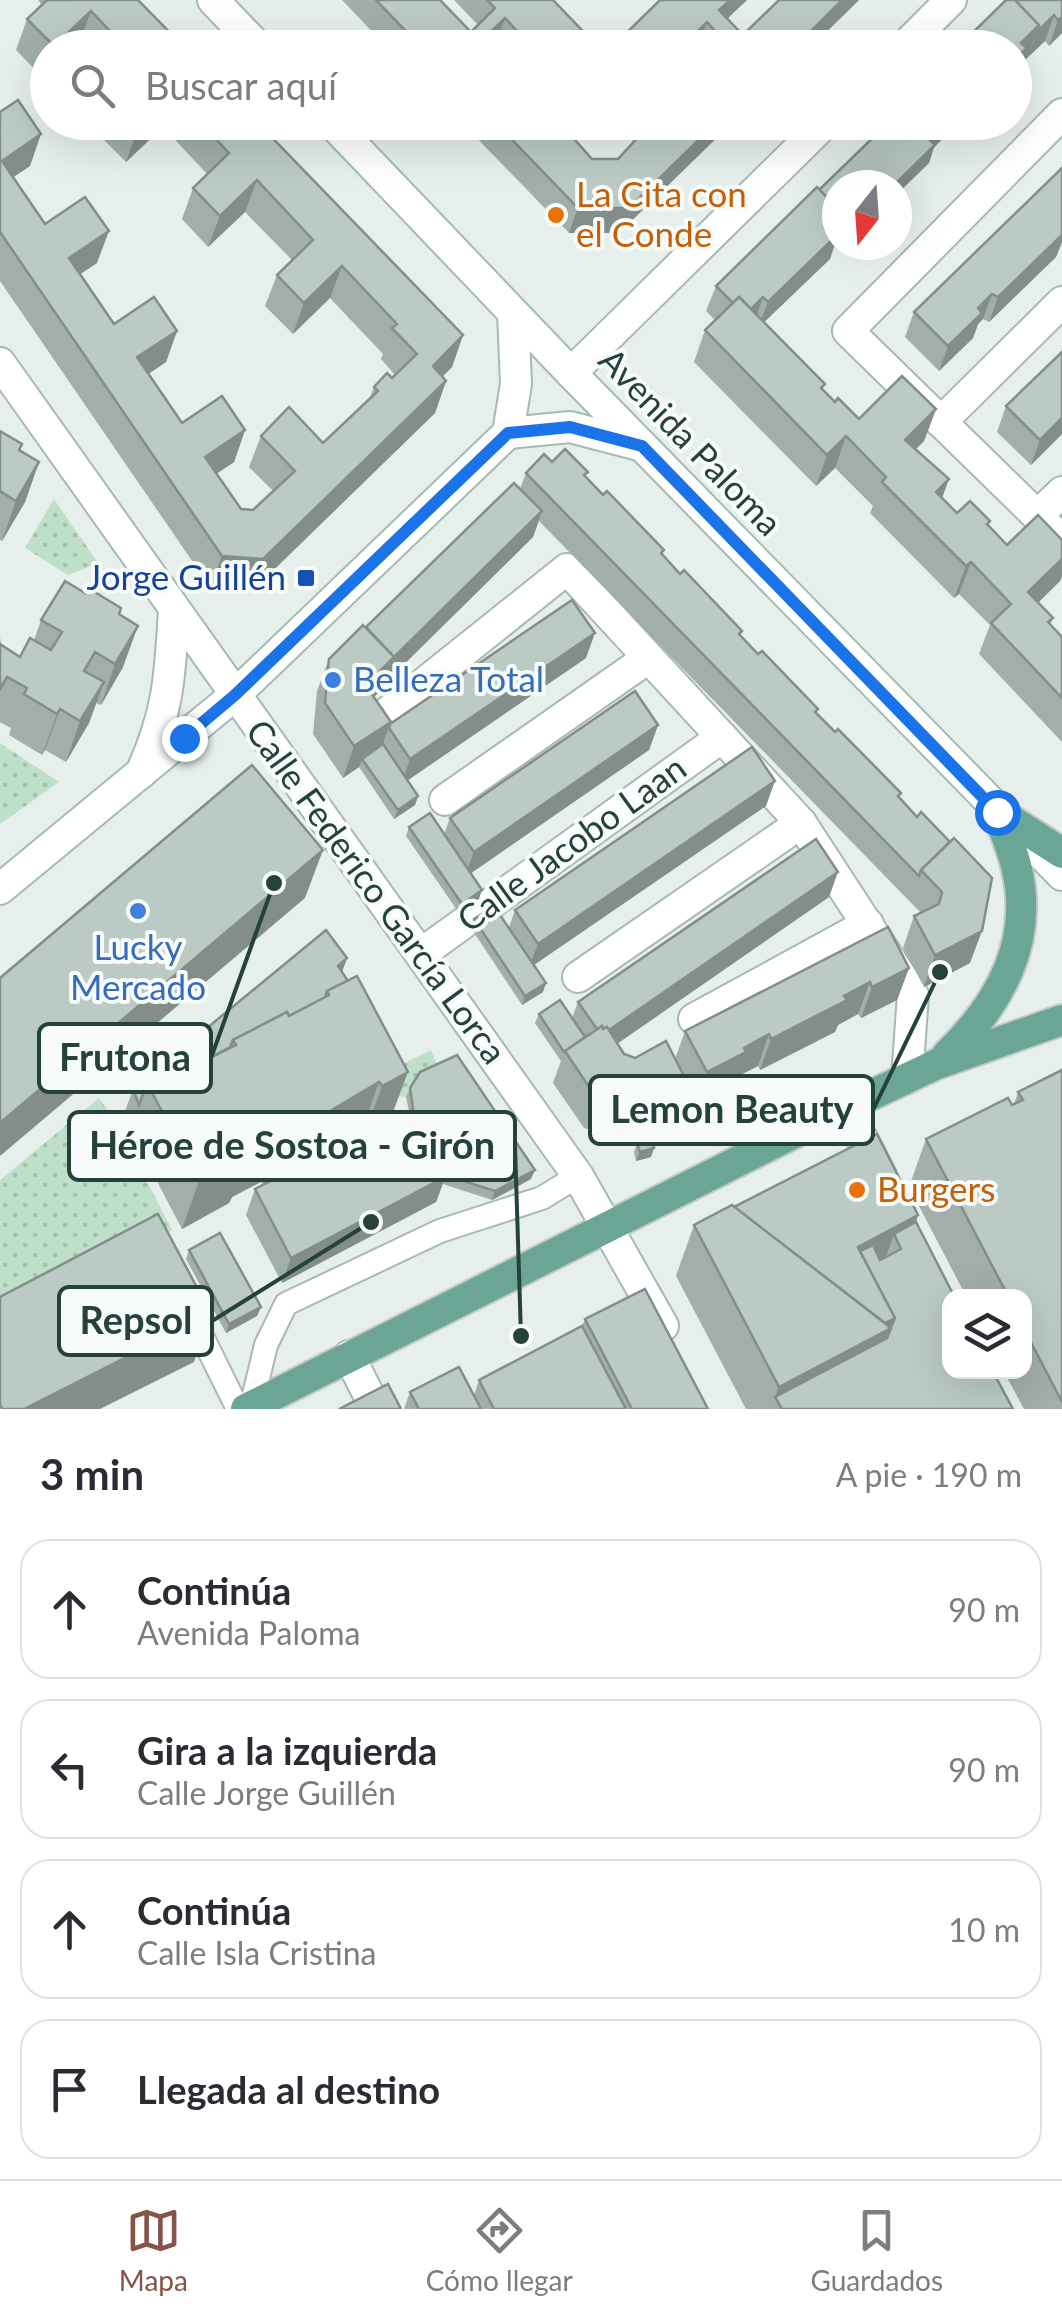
<!DOCTYPE html>
<html lang="es">
<meta charset="utf-8">
<style>
:root{--surface:#fff;--page:#f7f7f7;--text:#2b2b33;--muted:#7c7c81;--line:#e1e1e2;--accent:#855347}
body{margin:0;font-family:Lato,sans-serif;background:var(--page);color:var(--text)}
.controls{position:absolute;right:30px;bottom:30px;display:grid;overflow:hidden;border-radius:20px;box-shadow:0 10px 40px #0002}
.controls button{width:90px;height:90px;display:grid;place-items:center;padding:0;border:0;border-bottom:2px solid var(--line);background:var(--surface);color:var(--text);font:50px sans-serif}
.compass{position:absolute;left:822px;top:170px;width:90px;height:90px;border-radius:50%;background:var(--surface);box-shadow:0 10px 40px #0002;rotate:197deg}
.stop{position:absolute;width:30px;height:30px;margin:-22px;border:8px solid #1a73e8;border-radius:50%;background:#fff}
.stop.end{background:#1a73e8;border-color:#fff;box-shadow:0 2px 10px #0008}
.list{margin:0;padding:0;list-style:none}
h2{display:flex;justify-content:space-between;align-items:center;height:130px;margin:0;padding:0 40px;font-size:42px}
h2 small{font-size:32px;font-weight:400;color:var(--muted)}
.list li{display:grid;grid-template-columns:65px 1fr auto;gap:30px;align-items:center;box-sizing:border-box;height:140px;margin:0 20px 20px;padding:0 20px;border:2px solid var(--line);border-radius:30px}
.list b{display:block;font-size:38px;white-space:nowrap}
.list p{margin:0;font-size:32px;white-space:nowrap;color:var(--muted)}
.list em{font-size:32px;font-style:normal;color:var(--muted)}
.icon{flex:none;width:55px;height:55px;fill:none;stroke:currentColor;stroke-width:2;stroke-linecap:round;stroke-linejoin:round}
.map{position:relative;flex:none;width:1062px;height:1409px;overflow:hidden}
.search{position:absolute;background:var(--surface);box-shadow:0 10px 40px #0002;left:30px;right:30px;top:30px;height:110px;display:flex;align-items:center;gap:25px;box-sizing:border-box;padding:0 35px;border-radius:55px;color:var(--muted);font-size:38px}
.sheet{height:770px;background:var(--surface)}
nav{display:flex;justify-content:space-around;align-items:center;box-sizing:border-box;height:140px;border-top:2px solid var(--line);background:var(--surface);font-size:28px;color:var(--muted)}
nav a{display:grid;justify-items:center;gap:5px}
nav .on{color:var(--accent)}
.map>svg:first-child{display:block}
.garden{fill:url(#garden-dots)}
.lines{fill:none;stroke-linecap:round;stroke-linejoin:round}
.lane-casing{stroke:#a8b8b2;stroke-width:26}
.street-casing{stroke:#a8b8b2;stroke-width:34}
.secondary-casing{stroke:#a4bbb3;stroke-width:34}
.primary-casing{stroke:#c2cac8;stroke-width:34}
.lane{stroke:#fff;stroke-width:22}
.street{stroke:#fff;stroke-width:30}
.secondary{stroke:#fff;stroke-width:30}
.primary{stroke:#6aa596;stroke-width:30}
.wall{fill:#a1aea9;fill-rule:evenodd}
.shaded-wall{fill:#838d89}
.building{fill:#bbcac4;stroke:#838d89;stroke-width:2.5}
.route{stroke:#1a73e8;stroke-width:12}
.food-dot{fill:#e8710a;stroke:#f7fbf9;stroke-width:4}
.transit-dot{fill:#1a4fb4;stroke:#f7fbf9;stroke-width:4}
.shop-dot{fill:#3f7fe0;stroke:#f7fbf9;stroke-width:4}
.labels{text-anchor:middle;stroke-width:8;stroke-linejoin:round;paint-order:stroke}
.food-label{font-size:35px;fill:#c56008;stroke:#f7fbf9;text-anchor:start}
.street-label{font-size:35px;fill:#24423a;stroke:#f7fbf9}
.transit-label{font-size:35px;fill:#164399;stroke:#f7fbf9;text-anchor:end}
.shop-label{font-size:35px;fill:#366cbe;stroke:#f7fbf9;text-anchor:start}
.leader{fill:none;stroke:#24423a;stroke-width:4}
.callout-dot{fill:#24423a;stroke:#f7fbf9;stroke-width:4}
.callout{fill:#f7fbf9;stroke:#24423a;stroke-width:4}
.callout-label{font-size:38px;text-anchor:middle;font-weight:bold;fill:#24423a}
</style>
<div class="map">
<svg width="1062" height="1409" viewBox="0 0 1062 1409">
<defs>
<pattern id="garden-dots" width="8" height="8" patternUnits="userSpaceOnUse" patternTransform="scale(2.5)"><rect width="8" height="8" fill="#bfe0c8"/><path d="M2 2h.1M6 6h.1" fill="none" stroke="#a4c1ad" stroke-width="1.8" stroke-linecap="round"/></pattern>
</defs>
<rect width="100%" height="100%" fill="#e6efeb"/>
<!-- garden -->
<g class="garden">
<path d="M54 499 98 563 68 575 25 548Z"/>
<path d="M0 743 59 782 0 824Z"/>
<path d="M431 1050 440 1071 417 1081 406 1097 391 1095 381 1075Z"/>
<path d="M99 1098 116 1122 172 1230 0 1319V1180Z"/>
</g>
<g class="lines">
<defs>
<g id="lane">
<path d="M191 1314 238 1409"/>
<path d="M251 1407 266 1345 286 1304 440 1231 542 1198 578 1176"/>
</g>
<g id="street">
<path d="M903 48 951 0"/>
<path d="M1062 114 848 331 1062 540"/>
<path d="M0 363 578 1176 663 1326"/>
<path d="M571 373 826 122"/>
<path d="M941 422 1062 302"/>
<path d="M1037 516 1062 492"/>
<path d="M388 712 567 569 801 823 913 995 907 1078"/>
<path d="M141 773C169 711 170 676 174 609"/>
<path d="M445 800 648 658"/>
<path d="M422 953 722 737"/>
<path d="M578 977 801 823"/>
<path d="M694 1019 868 924"/>
<path d="M846 1107 881 1176"/>
<path d="M349 1356 376 1409"/>
</g>
<g id="secondary">
<path d="M213 0 259 48"/>
<path d="M331 122 571 373 1062 875"/>
<path d="M508 433 570 427 639 445"/>
<path d="M0 889 235 695 508 433 516 384 513 313"/>
</g>
<g id="primary">
<path d="M997 811 1062 853"/>
<path d="M947 1055C998 1006 1034 943 1017 870 1013 850 1004 831 997 811"/>
<path d="M246 1409 846 1107 937 1064 1062 1020"/>
</g>
</defs>
<!-- lane casing -->
<use href="#lane" class="lane-casing"/>
<!-- street casing -->
<use href="#street" class="street-casing"/>
<!-- secondary casing -->
<use href="#secondary" class="secondary-casing"/>
<!-- primary casing -->
<use href="#primary" class="primary-casing"/>
<!-- lane -->
<use href="#lane" class="lane"/>
<!-- street -->
<use href="#street" class="street"/>
<!-- secondary -->
<use href="#secondary" class="secondary"/>
<!-- primary -->
<use href="#primary" class="primary"/>
</g>
<!-- wall -->
<g class="wall">
<path d="M38 0H138L185 48H84L79 43 74 48H48V73L43 78 16 50 27 19 42 5Z"/>
<path d="M342 0H440L471 32 478 25 454 0H553L599 48H500L496 44 492 48H388Z"/>
<path d="M660 0H747L727 19 743 35 779 0H859L810 48H611Z"/>
<path d="M1062 0V33L1049 46 1045 41 1021 64 1014 48Z"/>
<path d="M0 112 30 166 13 177 45 224 97 263 80 274 114 324 177 331 166 362 148 374 182 423 245 430 234 462 217 473 241 509 253 510 273 491 249 467 261 436 323 443 369 400 374 387 395 375 381 359 383 354 330 298 293 334 265 306 277 275 292 260 245 212 208 247 182 219 193 188 207 174 163 127 126 162 99 135 104 122H257L463 335 452 367 442 377 446 381 435 413 252 591 210 587 0 281Z"/>
<path d="M461 122H589L580 131 572 123 565 129 592 159H618L636 139 620 122H733L619 233H569Z"/>
<path d="M889 122H970L962 131 957 126 934 147 929 163 897 194V185H837V224L834 228 837 239 830 259 764 322 822 390 835 402 859 419 936 409 924 441 915 450 949 479 942 498 957 513 990 521 988 526 1007 545 1062 540V576L1060 581 1038 603 1053 618 1050 625 1062 637V742L979 654 990 625 959 594 954 598 870 513 873 506 835 468 816 486 694 362 705 330 715 320 706 311 716 286Z"/>
<path d="M1062 168V242L1056 257 989 322 983 319 978 324 973 338 939 371 905 337 914 312Z"/>
<path d="M1062 352V434L1031 465 997 432 1006 406Z"/>
<path d="M0 431 20 450 39 462 25 502 2 541 0 540Z"/>
<path d="M552 462 586 477 664 550 662 555 917 817 970 963 924 987 903 948 914 916 921 913 539 521 533 537 384 684 382 689 374 697 390 724 586 658 407 780 418 796 415 805 394 819 359 767 343 778 313 734 317 691 329 659 520 489 526 473Z"/>
<path d="M119 614 123 667 101 705 96 703 89 723 66 762 45 750 42 755 9 735 11 728 0 722V637L1 645 20 657 34 640 41 620Z"/>
<path d="M658 725 649 750 471 873 479 899 459 913 406 836 409 827 444 834 450 818Z"/>
<path d="M766 806 534 965 543 992 522 1005 471 928 474 919 509 927 515 910Z"/>
<path d="M829 897 617 1044 624 1054 635 1058 675 1059 685 1031 909 968 897 1000 861 1018 858 1014 838 1025 835 1032 760 1070 758 1066 736 1077 734 1083 695 1104 686 1087 676 1116 629 1140 584 1128 553 1083 561 1061 535 1023 539 1014 572 1018 578 1002Z"/>
<path d="M347 958 342 972 348 981 357 976 390 1120 409 1111 406 1097 410 1088 531 1179 492 1200 443 1184 436 1202 282 1283 246 1215 255 1189 263 1185 261 1182 232 1197 229 1203 182 1229 130 1130 124 1114 133 1089ZM362 1129 364 1134 293 1170Z"/>
<path d="M1062 1070V1409H1024L1004 1372H1024V1296H966L909 1187 926 1139 1014 1104 1018 1092Z"/>
<path d="M637 1143 654 1148 651 1157 636 1161 634 1152Z"/>
<path d="M734 1207 918 1215 916 1222 1013 1409H746L676 1276 694 1225Z"/>
<path d="M189 1250 261 1307 257 1316 226 1333 186 1259Z"/>
<path d="M585 1319 708 1409H404L410 1392 474 1395 479 1380 582 1326Z"/>
</g>
<!-- shaded-wall -->
<g class="shaded-wall">
<path d="M730 0H747L715 30 719 10Z"/>
<path d="M842 0H859L810 48H794Z"/>
<path d="M91 11 79 43 74 48H54Z"/>
<path d="M1054 15 1045 41 1028 57 1037 32Z"/>
<path d="M1062 17V33L1049 46 1058 20Z"/>
<path d="M505 18 496 44 492 48H478L480 42Z"/>
<path d="M707 22 698 48H681Z"/>
<path d="M1039 25 1028 57 1021 64 1014 80V59L1021 43Z"/>
<path d="M146 122H164L163 127 126 162 137 131Z"/>
<path d="M556 122H572L548 145Z"/>
<path d="M717 122H733L619 233H569L578 208Z"/>
<path d="M947 122H958L957 126 934 147 929 163 897 194V185H894L930 140Z"/>
<path d="M41 134 30 166 0 186 2 161Z"/>
<path d="M257 180 245 212 208 247 220 216Z"/>
<path d="M837 208V224L816 245 825 219Z"/>
<path d="M1062 226V242L1056 257 989 322 998 297Z"/>
<path d="M109 231 97 263 58 289 69 258Z"/>
<path d="M837 235 830 259 758 328 768 302Z"/>
<path d="M342 266 330 298 293 334 304 303Z"/>
<path d="M992 294 983 319 978 324 973 338 939 371 948 346 978 308Z"/>
<path d="M763 297 754 323 747 313Z"/>
<path d="M177 331 166 362 126 389 137 357Z"/>
<path d="M463 335 452 367 421 398 433 366Z"/>
<path d="M446 381 435 413 252 591 210 587 222 556Z"/>
<path d="M936 409 924 441 893 472 905 440Z"/>
<path d="M1062 418V434L1031 465 1040 440Z"/>
<path d="M245 430 234 462 194 489 205 457Z"/>
<path d="M846 436 835 468 816 486 827 455Z"/>
<path d="M39 462 25 502 2 541 16 501Z"/>
<path d="M949 479 937 511 936 492Z"/>
<path d="M542 511 533 537 384 684 382 689 360 710 372 679Z"/>
<path d="M1062 559V576L1060 581 1016 624 1028 592Z"/>
<path d="M971 562 959 594 954 598 966 566Z"/>
<path d="M138 626 123 667 101 705 115 664Z"/>
<path d="M595 633 586 658 401 785 410 759Z"/>
<path d="M104 682 89 723 66 762 80 721Z"/>
<path d="M60 709 45 750 42 755 57 714Z"/>
<path d="M391 722 379 753 362 759 359 767 343 778 354 746Z"/>
<path d="M658 725 649 750 464 878 474 852Z"/>
<path d="M775 781 766 806 528 969 538 944Z"/>
<path d="M418 796 415 805 394 819 398 810Z"/>
<path d="M323 850 305 898 0 1156V1123Z"/>
<path d="M838 872 829 897 592 1061 601 1036Z"/>
<path d="M482 890 479 899 459 913 462 904Z"/>
<path d="M982 931 970 963 924 987 935 955Z"/>
<path d="M347 958 338 983V966Z"/>
<path d="M909 968 897 1000 861 1018 872 987Z"/>
<path d="M870 982 858 1014 838 1025 835 1032 760 1070 771 1039Z"/>
<path d="M546 983 543 992 522 1005 525 996Z"/>
<path d="M769 1034 758 1066 736 1077 734 1083 695 1104 707 1072 744 1048Z"/>
<path d="M408 1072 390 1120 365 1134 382 1086Z"/>
<path d="M379 1082 362 1129 263 1186 281 1138Z"/>
<path d="M688 1084 676 1116 629 1140 641 1108Z"/>
<path d="M279 1134 261 1182 232 1197 229 1203 182 1229 199 1181 244 1152Z"/>
<path d="M654 1148 651 1157 636 1161 640 1152Z"/>
<path d="M535 1170 531 1179 492 1200 495 1191Z"/>
<path d="M445 1177 436 1202 282 1283 291 1258Z"/>
<path d="M918 1215 901 1263V1249L894 1234 880 1274 869 1279 858 1247Z"/>
<path d="M261 1307 257 1316 226 1333 229 1324Z"/>
<path d="M211 1314 194 1362 100 1409H24Z"/>
<path d="M895 1318 873 1379 775 1397 771 1409 779 1387Z"/>
</g>
<!-- building -->
<g class="building">
<path d="M47 0H138L185 48H126L91 11 54 46 27 19Z"/>
<path d="M376 0H440L471 32 495 8 487 0H553L599 48H533L505 18 480 42 486 48H422Z"/>
<path d="M660 0H730L719 10 743 35 779 0H842L794 48H730L707 22 681 48H611Z"/>
<path d="M1006 0H1015L1039 25 1021 43 1027 48 1014 59V48H957Z"/>
<path d="M1015 0H1062V17L1058 20 1054 15 1037 32 1039 25Z"/>
<path d="M18 100 41 134 2 161 45 224 85 197 109 231 69 258 114 324 154 297 177 331 137 357 182 423 222 396 245 430 205 457 241 509 253 510 295 471 261 436 289 407 323 443 378 391 374 387 387 373 392 378 417 354 392 328 397 324 342 266 304 303 277 275 313 240 257 180 220 216 193 188 229 153 200 122H257L463 335 433 366 446 381 263 559 222 556 0 232V112Z"/>
<path d="M129 122H146L137 131Z"/>
<path d="M495 122H559L592 159H618L652 122H717L629 208H578Z"/>
<path d="M889 122H945L946 124 930 140 935 145 894 185H837V213L834 216 837 208 819 190Z"/>
<path d="M1062 168V235L998 297 992 294 978 308 982 313 948 346 914 312Z"/>
<path d="M817 187 837 208 825 219 837 231V235L768 302 763 297 751 309 739 297 733 303 716 286Z"/>
<path d="M739 297 825 384 821 388 835 402 838 398 859 419 902 376 936 409 905 440 949 479 936 492 957 513 970 501 990 521 987 524 1007 545 1038 515 1062 540V559L1028 592 1053 618 1048 622 1062 637V698L991 623 1011 604 971 562 966 566 882 482 886 477 846 436 827 455 705 330Z"/>
<path d="M1062 352V418L1040 440 1006 406Z"/>
<path d="M0 431 22 444 19 450 39 462 16 501 0 491Z"/>
<path d="M565 449 588 472 584 475 603 495 607 491 664 550 661 553 680 574 684 570 742 631 739 634 758 654 762 651 818 709 815 712 835 732 838 729 901 793 898 796 917 817 921 812 950 842 921 870 919 876 526 473 544 454 552 462Z"/>
<path d="M514 483 542 511 393 658 394 657 366 627Z"/>
<path d="M65 581 85 593 88 588 121 608 119 614 138 626 115 664 95 652 84 671 104 682 80 721 60 709 57 714 24 694 27 688 7 677 0 689V644L20 657 30 638 51 650 62 632 41 620Z"/>
<path d="M572 600 595 633 410 759 389 728 390 724Z"/>
<path d="M363 625 394 657 372 679 371 693 391 722 354 746 325 703 329 659Z"/>
<path d="M635 691 658 725 474 852 450 818Z"/>
<path d="M383 744 418 796 398 810 362 759Z"/>
<path d="M752 747 775 781 538 944 515 910Z"/>
<path d="M252 765 323 850 0 1123V978Z"/>
<path d="M430 813 482 890 462 904 409 827Z"/>
<path d="M954 838 992 878 982 931 935 955 914 916 939 904 942 892 921 870Z"/>
<path d="M816 839 838 872 609 1030 607 1027 603 1029 602 1026 597 1029 578 1002Z"/>
<path d="M494 906 546 983 525 996 474 919Z"/>
<path d="M888 927 909 968 872 987 870 982 844 996 847 1000 771 1039 769 1034 744 1048 746 1052 707 1072 685 1031Z"/>
<path d="M326 930 347 958 338 966 348 981 327 991 325 998 289 1016 287 1012 283 1014 233 1040 230 1047 200 1063 197 1058 147 1083 139 1105 133 1089Z"/>
<path d="M357 976 408 1072 382 1086 379 1082 305 1126 281 1138 279 1134 244 1152 246 1156 199 1181 147 1083 197 1058 200 1063 236 1045 233 1040 283 1014 287 1012 289 1016 329 995 327 991Z"/>
<path d="M560 1000 585 1037 564 1052 539 1014Z"/>
<path d="M602 1026 603 1029 607 1027 624 1054 635 1058 666 1041 688 1084 641 1108 595 1096 565 1051Z"/>
<path d="M457 1055 535 1170 495 1191 444 1175 414 1115 410 1088 420 1072Z"/>
<path d="M1062 1070V1402L1024 1329V1296H1008L926 1139 1008 1098 1012 1105 1023 1100 1018 1092Z"/>
<path d="M412 1110 445 1177 291 1258 255 1189Z"/>
<path d="M877 1134 918 1215 858 1247 895 1318 885 1323 734 1207Z"/>
<path d="M652 1140 654 1148 640 1152 637 1143Z"/>
<path d="M732 1205 891 1328 779 1387 694 1225Z"/>
<path d="M158 1214 211 1314 24 1409H2L0 1404V1297Z"/>
<path d="M916 1222 954 1296H950V1372H993L1013 1409H782L775 1397 887 1338 891 1328 889 1327 892 1325 895 1318 860 1251 873 1245 880 1260 901 1249 894 1234Z"/>
<path d="M220 1233 261 1307 229 1324 189 1250Z"/>
<path d="M645 1289 708 1409H632L585 1319Z"/>
<path d="M582 1326 626 1409H494L479 1380Z"/>
<path d="M459 1367 481 1409H419L410 1392Z"/>
<path d="M388 1384 401 1409H339Z"/>
</g>
<g class="lines">
<!-- route -->
<path class="route" d="M184 738 235 695 508 433 570 427 642 446 997 812"/>
</g>
<!-- markers -->
<g class="food-dot">
<circle cx="556" cy="215" r="10"/>
<circle cx="857" cy="1190" r="10"/>
</g>
<rect class="transit-dot" x="296" y="568" width="20" height="20" rx="5"/>
<g class="shop-dot">
<circle cx="333" cy="680" r="10"/>
<circle cx="138" cy="911" r="10"/>
</g>
<g class="labels">
<!-- food labels -->
<g class="food-label">
<text x="576" y="207">La Cita con<tspan x="576" dy="40">el Conde</tspan></text>
<text x="877" y="1202">Burgers</text>
</g>
<!-- street labels -->
<g class="street-label">
<text transform="translate(690 442) rotate(46)" y="12">Avenida Paloma</text>
<text transform="translate(572 844) rotate(-36)" y="12">Calle Jacobo Laan</text>
<text transform="translate(376 892) rotate(54)" y="12">Calle Federico García Lorca</text>
</g>
<!-- transit labels -->
<g class="transit-label">
<text x="286" y="590">Jorge Guillén</text>
</g>
<!-- shop labels -->
<g class="shop-label">
<text x="353" y="692">Belleza Total</text>
<text x="138" y="960" text-anchor="middle">Lucky<tspan x="138" dy="40">Mercado</tspan></text>
</g>
</g>
<!-- callouts -->
<path class="leader" d="M274 883L211 1058M940 972L873 1110M521 1336L515 1146M371 1222L212 1321"/>
<g class="callout-dot">
<circle cx="274" cy="883" r="10"/>
<circle cx="940" cy="972" r="10"/>
<circle cx="521" cy="1336" r="10"/>
<circle cx="371" cy="1222" r="10"/>
</g>
<g class="callout">
<rect x="39" y="1024" width="172" height="68" rx="10"/>
<rect x="590" y="1076" width="283" height="68" rx="10"/>
<rect x="69" y="1112" width="446" height="68" rx="10"/>
<rect x="59" y="1287" width="153" height="68" rx="10"/>
</g>
<g class="callout-label">
<text x="125" y="1071">Frutona</text>
<text x="732" y="1123">Lemon Beauty</text>
<text x="292" y="1159">Héroe de Sostoa - Girón</text>
<text x="136" y="1334">Repsol</text>
</g>
</svg>
<div class="controls">
<button><svg class="icon" aria-label="layers" viewBox="0 0 24 24"><path d="M12 4l9 5-9 5-9-5zM3 14l9 5 9-5"/></svg></button>
</div>
<svg class="compass" viewBox="-18 -18 36 36"><path d="M0-13l5 13h-10z" fill="#e53935"/><path d="M0 13l5-13h-10z" fill="#7c7c81"/></svg>
<div class="stop" style="left:997px;top:812px"></div>
<div class="stop end" style="left:184px;top:738px"></div>
<div class="search"><svg class="icon" aria-label="search" viewBox="0 0 24 24"><circle cx="10" cy="10" r="6"/><path d="M15 15l6 6"/></svg>Buscar aquí</div>
</div>
<section class="sheet">
<h2>3 min<small>A pie · 190 m</small></h2>
<ul class="list">
<li><svg class="icon" aria-label="ahead" viewBox="0 0 24 24"><path d="M12 20V5M6 11l6-6 6 6"/></svg><div><b>Continúa</b><p>Avenida Paloma</p></div><em>90 m</em></li>
<li><svg class="icon" aria-label="left" viewBox="0 0 24 24"><path d="M17 20v-9H6M10 6l-5 5 5 5"/></svg><div><b>Gira a la izquierda</b><p>Calle Jorge Guillén</p></div><em>90 m</em></li>
<li><svg class="icon" aria-label="ahead" viewBox="0 0 24 24"><path d="M12 20V5M6 11l6-6 6 6"/></svg><div><b>Continúa</b><p>Calle Isla Cristina</p></div><em>10 m</em></li>
<li><svg class="icon" aria-label="arrive" viewBox="0 0 24 24"><path d="M6 21V4h12l-3 4 3 4H6"/></svg><div><b>Llegada al destino</b></div></li>
</ul>
</section>
<nav>
<a class="on"><svg class="icon" aria-label="map" viewBox="0 0 24 24"><path d="M3 6l6-2 6 2 6-2v14l-6 2-6-2-6 2zM9 4v14M15 6v14"/></svg>Mapa</a>
<a><svg class="icon" aria-label="directions" viewBox="0 0 24 24"><path d="M12 3l9 9-9 9-9-9zM9 14v-3h6M13 9l2 2-2 2"/></svg>Cómo llegar</a>
<a><svg class="icon" aria-label="saved" viewBox="0 0 24 24"><path d="M7 4h10v16l-5-4-5 4z"/></svg>Guardados</a>
</nav>
